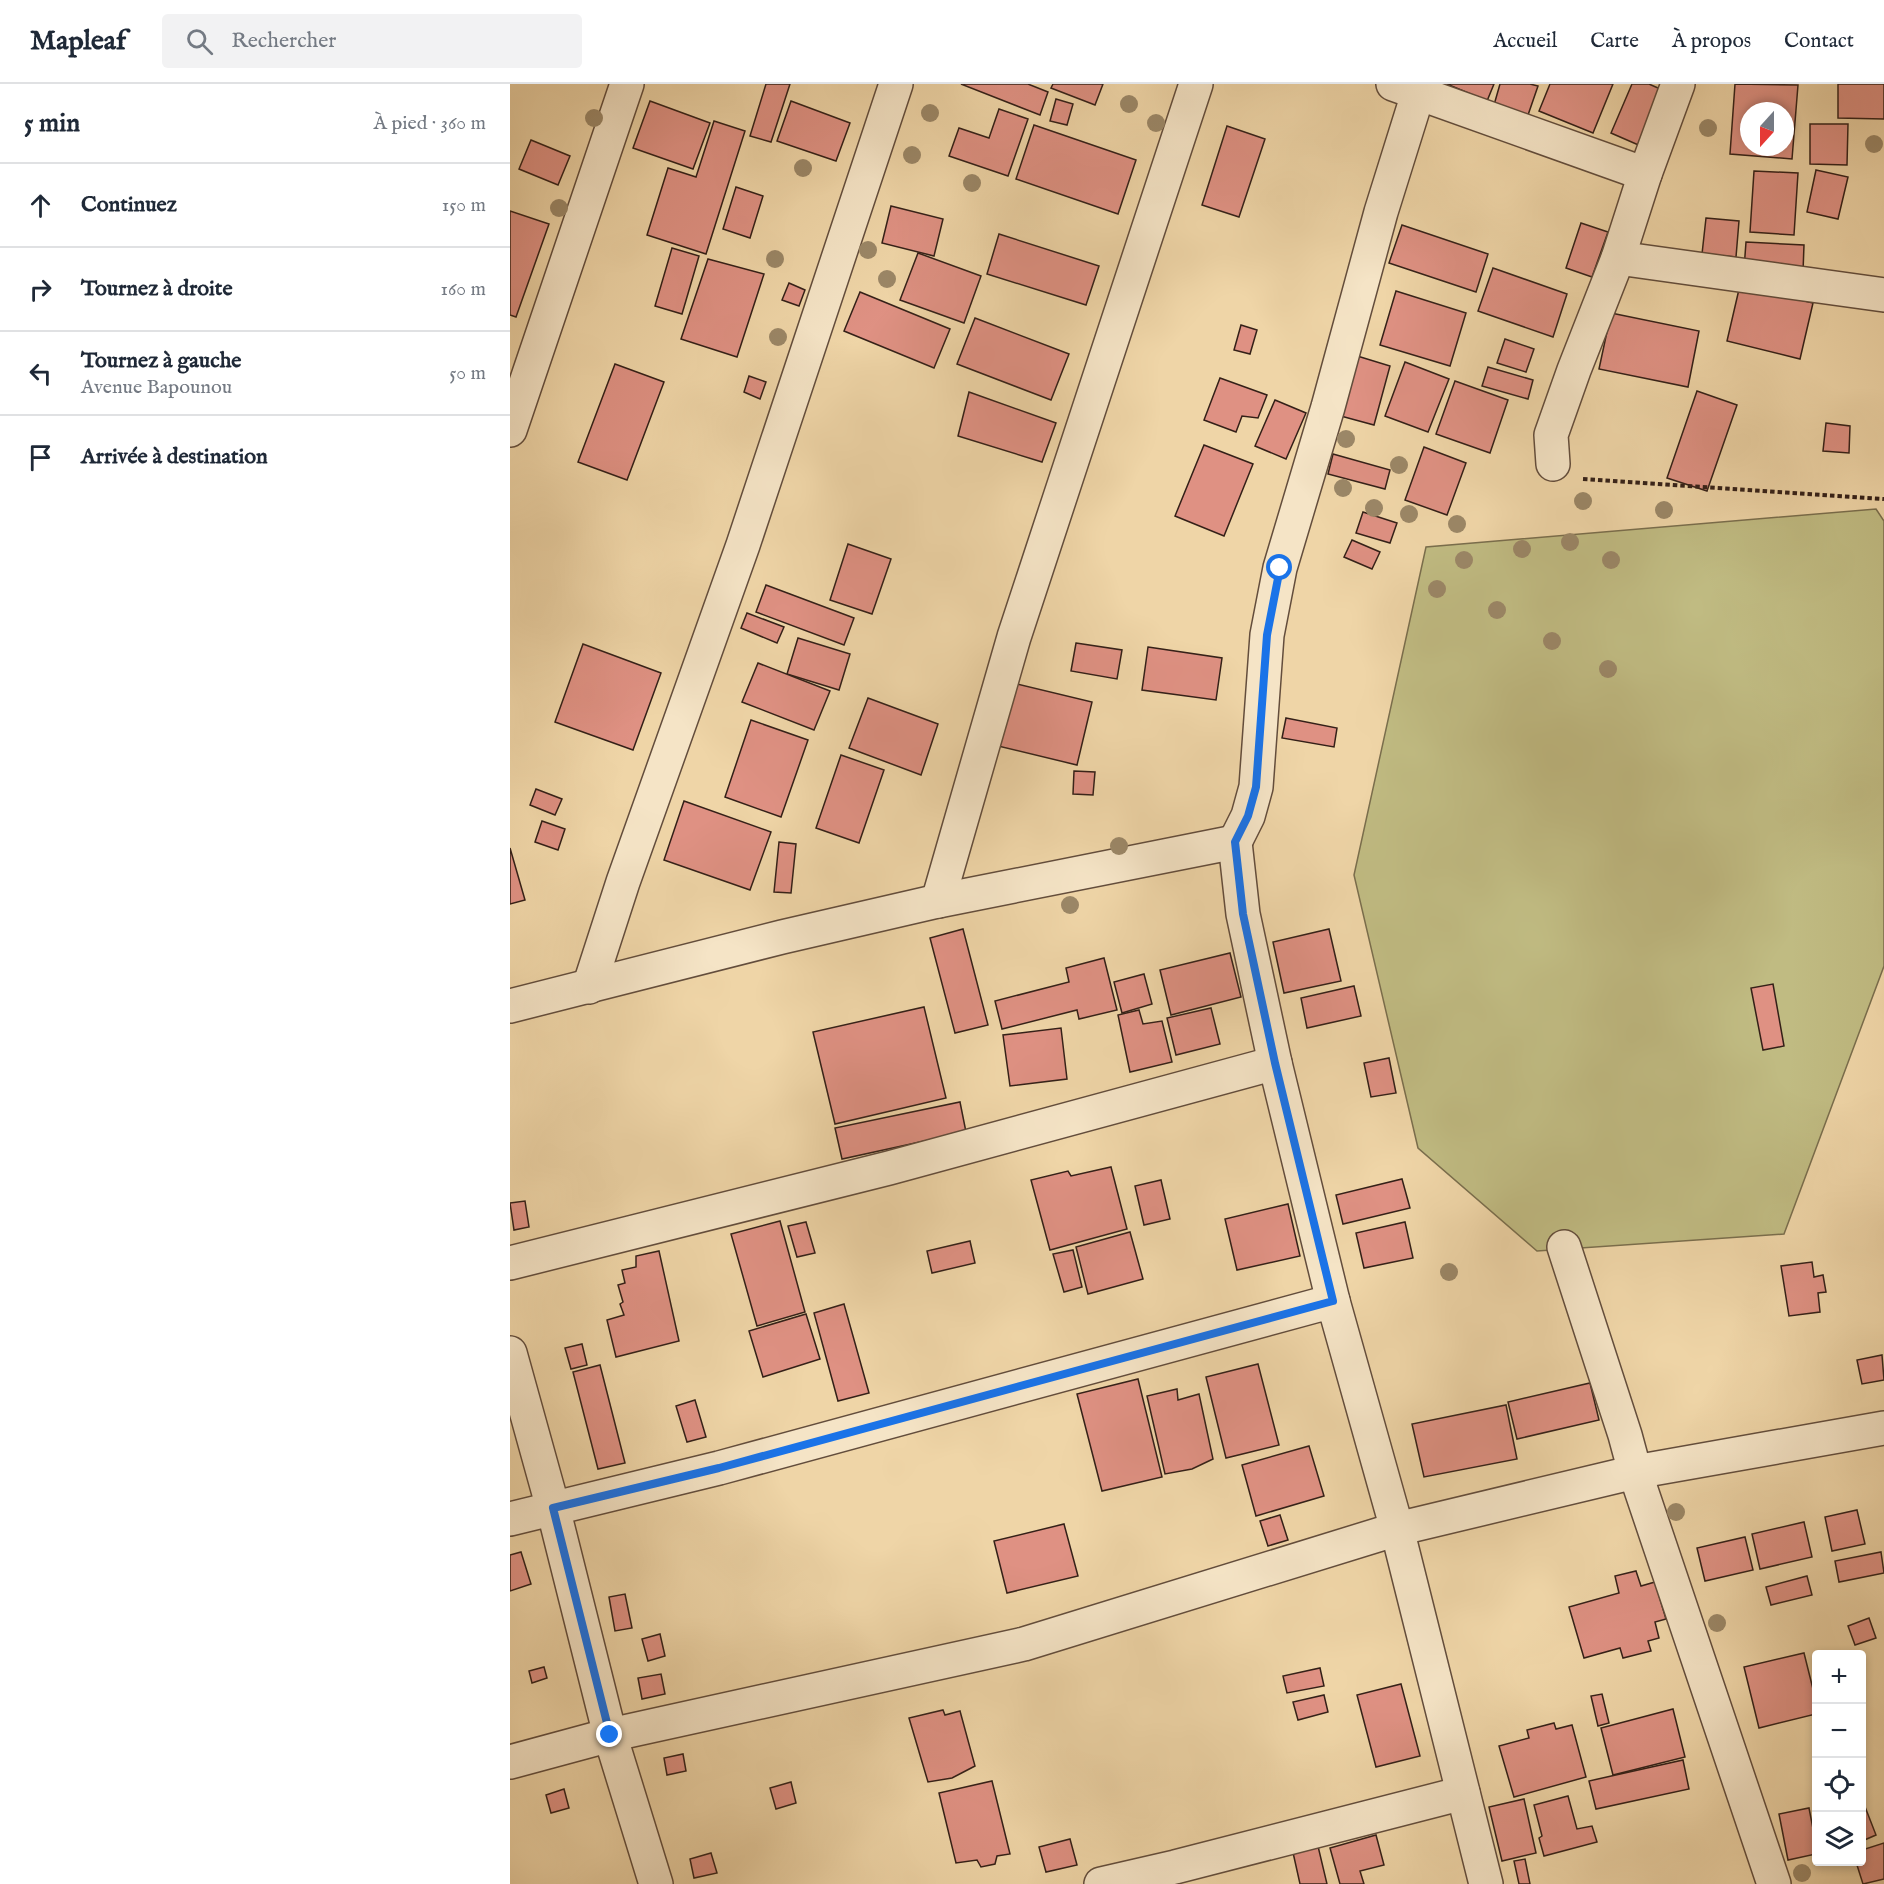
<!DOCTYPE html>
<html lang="fr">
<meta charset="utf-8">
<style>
:root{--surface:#fff;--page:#f2f2f3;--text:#1f2937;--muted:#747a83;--line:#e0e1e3}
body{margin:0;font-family:"IM FELL English",serif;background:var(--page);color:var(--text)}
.controls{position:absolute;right:18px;bottom:18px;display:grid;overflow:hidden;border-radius:6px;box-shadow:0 3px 9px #0003}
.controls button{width:54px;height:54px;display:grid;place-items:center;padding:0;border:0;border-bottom:2px solid var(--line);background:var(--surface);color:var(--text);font:30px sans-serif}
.compass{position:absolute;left:1230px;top:18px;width:54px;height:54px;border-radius:50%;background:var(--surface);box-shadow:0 3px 9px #0003;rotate:201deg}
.stop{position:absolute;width:18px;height:18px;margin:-14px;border:4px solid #1a73e8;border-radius:50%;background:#fff}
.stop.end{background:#1a73e8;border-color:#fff;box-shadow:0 2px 6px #0008}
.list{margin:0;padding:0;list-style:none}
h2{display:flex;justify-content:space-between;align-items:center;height:78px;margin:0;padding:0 24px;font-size:26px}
h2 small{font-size:20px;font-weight:400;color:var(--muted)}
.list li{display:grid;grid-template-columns:39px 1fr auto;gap:18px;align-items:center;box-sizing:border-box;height:84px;padding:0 24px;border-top:2px solid var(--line)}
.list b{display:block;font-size:22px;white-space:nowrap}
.list p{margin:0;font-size:20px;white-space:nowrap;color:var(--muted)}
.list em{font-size:20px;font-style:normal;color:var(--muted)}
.icon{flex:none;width:33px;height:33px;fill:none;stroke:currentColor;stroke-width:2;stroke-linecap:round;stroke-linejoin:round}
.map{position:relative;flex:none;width:1374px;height:1800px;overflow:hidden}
header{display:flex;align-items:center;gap:36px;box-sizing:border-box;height:84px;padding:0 30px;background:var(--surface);border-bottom:2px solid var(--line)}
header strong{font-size:28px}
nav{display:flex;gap:33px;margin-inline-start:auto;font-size:21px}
.search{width:420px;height:54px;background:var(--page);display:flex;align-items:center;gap:15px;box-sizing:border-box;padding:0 21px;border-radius:6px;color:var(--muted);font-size:22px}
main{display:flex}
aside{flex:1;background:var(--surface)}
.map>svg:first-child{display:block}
.green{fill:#c0bb82;stroke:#7a6e4d;stroke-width:1.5}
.building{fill:#df9183;stroke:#342018;stroke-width:1.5;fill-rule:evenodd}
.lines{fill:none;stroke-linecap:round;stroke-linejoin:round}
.minor-casing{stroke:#634d3c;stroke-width:36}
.path{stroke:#342018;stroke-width:4;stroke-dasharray:4.5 3;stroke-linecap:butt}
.minor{stroke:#f5e4c6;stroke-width:33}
.tree{fill:#9b8767}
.route{stroke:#1a73e8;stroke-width:8}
</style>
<header>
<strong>Mapleaf</strong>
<div class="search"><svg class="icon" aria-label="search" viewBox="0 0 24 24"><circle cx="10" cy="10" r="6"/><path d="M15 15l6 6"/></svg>Rechercher</div>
<nav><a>Accueil</a><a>Carte</a><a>À propos</a><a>Contact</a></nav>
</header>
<main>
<aside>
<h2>5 min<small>À pied · 360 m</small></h2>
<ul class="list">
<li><svg class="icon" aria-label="ahead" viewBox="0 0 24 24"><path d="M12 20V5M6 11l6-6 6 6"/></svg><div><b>Continuez</b></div><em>150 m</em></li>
<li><svg class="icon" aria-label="right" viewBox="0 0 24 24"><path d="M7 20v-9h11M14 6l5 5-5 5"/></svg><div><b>Tournez à droite</b></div><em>160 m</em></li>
<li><svg class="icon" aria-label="left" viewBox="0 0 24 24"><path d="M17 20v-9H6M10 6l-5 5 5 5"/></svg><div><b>Tournez à gauche</b><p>Avenue Bapounou</p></div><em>50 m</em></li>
<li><svg class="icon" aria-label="arrive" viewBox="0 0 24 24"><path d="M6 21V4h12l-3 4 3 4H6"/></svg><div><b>Arrivée à destination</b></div></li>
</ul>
</aside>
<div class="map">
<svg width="1374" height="1800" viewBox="0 0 1374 1800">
<rect width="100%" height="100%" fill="#efd5a7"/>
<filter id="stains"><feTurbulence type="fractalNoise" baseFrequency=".00333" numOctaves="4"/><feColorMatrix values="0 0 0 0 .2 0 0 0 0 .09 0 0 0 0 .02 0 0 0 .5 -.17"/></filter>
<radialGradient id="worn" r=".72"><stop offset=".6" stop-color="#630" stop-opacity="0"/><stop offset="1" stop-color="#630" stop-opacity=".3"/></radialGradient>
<!-- green -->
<path class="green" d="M1366 425 1374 437V882L1274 1150 1027 1167 908 1064 844 791 916 463Z"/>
<!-- building -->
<g class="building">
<path d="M256 0H280L261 58 240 52Z"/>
<path d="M451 0H518L538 8 530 31Z"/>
<path d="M543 0H593L585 21 541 4Z"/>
<path d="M937 0H984L977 17Z"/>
<path d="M990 0H1020L1028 2 1018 31 984 21Z"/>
<path d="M1040 0H1103L1083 49 1029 27Z"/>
<path d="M1122 0H1139L1157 8 1133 63 1101 49Z"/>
<path d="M1225 0 1288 1 1282 75 1220 70ZM1239 27H1275V63H1239Z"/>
<path d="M1328 0H1374V35L1328 34Z"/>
<path d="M546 15 563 20 557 41 540 37Z"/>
<path d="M140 17 200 39 183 85 123 64Z"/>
<path d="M281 17 340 39 326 77 267 57Z"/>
<path d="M489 25 518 35 498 92 439 72 449 44 479 54Z"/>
<path d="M204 37 235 47 196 170 137 151 158 84 186 93Z"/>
<path d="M1300 40H1338L1337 81 1300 80Z"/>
<path d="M524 41 626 76 608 130 506 95Z"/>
<path d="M717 42 755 55 729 133 692 121Z"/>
<path d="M21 56 60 72 48 101 9 85Z"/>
<path d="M1306 86 1338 93 1328 135 1297 128Z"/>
<path d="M1244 87 1288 89 1284 151 1240 148Z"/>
<path d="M226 103 253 112 240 154 213 145Z"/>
<path d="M381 122 433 135 424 172 372 159Z"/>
<path d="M0 127 39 140 6 233 0 231Z"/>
<path d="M1196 134 1229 137 1226 173 1192 170Z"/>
<path d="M1071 139 1098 148 1082 193 1056 184Z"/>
<path d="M892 141 978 170 966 208 879 179Z"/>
<path d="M489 150 589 182 576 221 477 190Z"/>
<path d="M1236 158 1294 161 1293 188 1234 185Z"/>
<path d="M162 164 189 172 172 230 145 222Z"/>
<path d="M408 169 471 192 454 239 390 216Z"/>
<path d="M198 175 254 190 227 273 171 255Z"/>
<path d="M983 184 1057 210 1043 253 968 227Z"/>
<path d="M279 199 295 206 289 222 272 216Z"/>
<path d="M1230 201 1303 219 1290 275 1217 257Z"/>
<path d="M886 207 956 229 940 282 870 261Z"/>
<path d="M350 208 440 245 424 284 334 247Z"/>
<path d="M1101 229 1189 247 1178 303 1089 285Z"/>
<path d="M465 234 559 270 541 316 447 280Z"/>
<path d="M731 241 747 246 740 270 724 266Z"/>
<path d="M995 255 1024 265 1016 288 987 279Z"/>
<path d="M844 271 880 282 864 341 827 331Z"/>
<path d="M895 278 939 295 918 348 875 332Z"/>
<path d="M105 280 154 298 117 396 68 378Z"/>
<path d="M978 283 1023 296 1018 315 972 302Z"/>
<path d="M239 292 256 298 250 315 234 308Z"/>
<path d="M710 294 757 311 748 334 732 332 726 348 694 336Z"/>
<path d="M945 297 998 316 980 369 926 350Z"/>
<path d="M1187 307 1227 321 1197 407 1157 394Z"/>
<path d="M459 308 546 339 532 378 448 352Z"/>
<path d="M765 316 796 329 776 375 745 362Z"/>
<path d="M1316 339 1340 342 1339 369 1313 367Z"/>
<path d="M694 361 743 380 714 452 665 432Z"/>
<path d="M914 363 956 379 937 431 895 416Z"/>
<path d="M823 370 880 386 875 405 818 390Z"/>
<path d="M853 428 887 439 880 459 846 449Z"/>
<path d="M842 456 870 468 862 485 834 473Z"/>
<path d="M338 460 381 475 362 530 320 516Z"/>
<path d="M256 501 344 534 334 561 246 528Z"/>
<path d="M237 529 274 543 267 559 231 544Z"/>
<path d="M288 554 340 570 329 606 277 590Z"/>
<path d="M566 559 612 566 607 595 561 587Z"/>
<path d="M73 560 151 589 123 666 45 638Z"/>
<path d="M638 563 712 574 706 616 632 606Z"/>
<path d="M248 579 320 607 304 646 232 618Z"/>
<path d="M503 599 582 618 567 681 488 662Z"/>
<path d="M358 614 428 640 411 691 339 664Z"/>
<path d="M776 634 827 644 824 663 772 654Z"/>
<path d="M241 636 298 656 271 733 215 713Z"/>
<path d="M331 671 374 686 349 759 306 744Z"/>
<path d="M564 687 585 688 583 711 563 710Z"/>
<path d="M26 705 52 715 45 731 20 721Z"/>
<path d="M174 717 261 748 240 806 154 776Z"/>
<path d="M32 737 55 745 48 766 25 758Z"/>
<path d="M269 758 286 760 281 809 264 808Z"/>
<path d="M0 764 15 816 0 820Z"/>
<path d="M453 845 478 941 445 949 420 854Z"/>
<path d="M819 845 831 897 774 909 763 858Z"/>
<path d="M720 869 731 913 661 931 650 886Z"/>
<path d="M594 874 607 926 569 935 567 926 492 945 485 917 559 898 556 884Z"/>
<path d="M634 890 642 920 612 929 604 898Z"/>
<path d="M1263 900 1274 962 1253 966 1241 904Z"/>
<path d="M844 902 851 932 797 944 791 914Z"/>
<path d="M414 923 436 1014 325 1040 303 948Z"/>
<path d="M701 924 710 960 666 971 657 934Z"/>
<path d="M629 926 633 940 652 937 662 978 620 988 608 931Z"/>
<path d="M551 944 557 995 500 1002 493 951Z"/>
<path d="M879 974 886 1009 861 1013 854 979Z"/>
<path d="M450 1018 456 1048 332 1075 325 1044Z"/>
<path d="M601 1083 617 1145 540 1166 521 1096 558 1087 561 1092Z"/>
<path d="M892 1095 900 1124 833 1140 826 1111Z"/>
<path d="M651 1096 660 1135 634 1141 625 1102Z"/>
<path d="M15 1117 19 1143 4 1146 0 1119Z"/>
<path d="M778 1120 790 1172 727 1186 715 1135Z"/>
<path d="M270 1137 295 1228 247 1242 221 1150Z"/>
<path d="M296 1138 305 1169 287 1173 278 1142Z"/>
<path d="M895 1138 903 1174 854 1184 846 1149Z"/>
<path d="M620 1148 633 1195 578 1210 566 1163Z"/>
<path d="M460 1157 465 1179 422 1189 417 1167Z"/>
<path d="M563 1166 572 1203 554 1208 543 1170Z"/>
<path d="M149 1167 169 1257 106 1273 97 1236 114 1231 110 1220 113 1218 108 1201 115 1199 112 1186 126 1183V1172Z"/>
<path d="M1302 1178 1304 1193 1313 1191 1316 1208 1308 1209 1310 1228 1279 1232 1271 1182Z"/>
<path d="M334 1220 359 1309 328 1317 304 1229Z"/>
<path d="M296 1230 310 1275 253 1293 239 1247Z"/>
<path d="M72 1260 77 1281 61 1285 55 1264Z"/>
<path d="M1372 1271 1374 1296 1352 1300 1347 1276Z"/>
<path d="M748 1280 769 1361 716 1374 696 1293Z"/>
<path d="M90 1281 115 1379 88 1385 63 1288Z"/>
<path d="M628 1295 652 1393 592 1407 567 1310Z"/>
<path d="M1080 1299 1089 1336 1007 1355 998 1318Z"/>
<path d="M667 1305 668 1316 689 1310 703 1375 682 1385 655 1390 637 1312Z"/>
<path d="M185 1316 196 1353 177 1358 166 1322Z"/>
<path d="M996 1321 1007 1375 914 1393 902 1340Z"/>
<path d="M799 1362 814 1412 746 1432 732 1381Z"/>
<path d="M1347 1426 1355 1460 1322 1467 1315 1433Z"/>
<path d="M770 1431 778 1456 758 1462 750 1437Z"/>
<path d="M1294 1438 1302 1473 1250 1485 1242 1450Z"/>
<path d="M554 1440 568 1492 497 1509 484 1457Z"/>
<path d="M1235 1453 1243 1486 1195 1497 1187 1464Z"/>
<path d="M11 1468 21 1500 0 1507V1471Z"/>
<path d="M1371 1468 1374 1489 1329 1498 1325 1477Z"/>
<path d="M1126 1487 1131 1502 1145 1498 1156 1535 1145 1538 1149 1554 1138 1557 1141 1567 1113 1574 1110 1564 1074 1574 1059 1523 1109 1509 1105 1492Z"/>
<path d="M1297 1492 1302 1511 1261 1521 1256 1503Z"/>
<path d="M115 1510 122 1544 105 1547 99 1513Z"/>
<path d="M1359 1534 1366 1554 1345 1561 1338 1542Z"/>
<path d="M150 1550 155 1572 138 1577 132 1555Z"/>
<path d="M1294 1569 1306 1617V1630L1249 1644 1234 1583Z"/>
<path d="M34 1583 37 1594 22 1599 19 1587Z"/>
<path d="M810 1584 814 1602 777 1609 773 1592Z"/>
<path d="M151 1590 155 1610 132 1615 128 1594Z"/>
<path d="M891 1600 910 1672 866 1683 847 1611Z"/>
<path d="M1092 1610 1099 1639 1088 1642 1081 1612Z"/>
<path d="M814 1611 818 1628 788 1636 783 1618Z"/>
<path d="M1163 1625 1175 1673 1103 1691 1091 1644Z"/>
<path d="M433 1626 435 1631 450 1627 465 1682 442 1694 418 1698 399 1634Z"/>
<path d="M1044 1639 1046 1645 1062 1641 1076 1693 1004 1713 989 1662 1019 1654 1017 1646Z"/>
<path d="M173 1670 176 1687 157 1691 154 1674Z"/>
<path d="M1173 1676 1179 1705 1086 1725 1079 1697Z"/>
<path d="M482 1697 500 1770 487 1772 485 1780 471 1783 467 1776 446 1779 429 1709Z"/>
<path d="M281 1698 286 1719 266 1725 260 1704Z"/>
<path d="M54 1705 59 1724 41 1729 36 1711Z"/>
<path d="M1058 1712 1067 1745 1082 1742 1087 1758 1034 1772 1029 1754 1032 1752 1024 1721Z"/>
<path d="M1014 1715 1026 1769 992 1777 979 1723Z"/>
<path d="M1352 1715 1366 1751 1352 1757Z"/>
<path d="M1299 1724 1306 1760V1770L1278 1776 1269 1730Z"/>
<path d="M866 1751 874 1781 850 1787 854 1800H830L820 1764Z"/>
<path d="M560 1755 567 1781 536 1788 529 1763Z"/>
<path d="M807 1758 817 1800H790L782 1764Z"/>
<path d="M1374 1759V1795L1353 1800 1346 1778H1352V1766Z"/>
<path d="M201 1769 207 1789 184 1794 180 1775Z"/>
<path d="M1015 1775 1020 1800H1009L1004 1777Z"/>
</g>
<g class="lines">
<defs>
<g id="minor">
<path d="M883 0 1135 90"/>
<path d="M1108 174 1374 211"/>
<path d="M0 346 117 0"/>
<path d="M1043 380 1041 351 1064 286 1108 174 1135 90 1168 0"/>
<path d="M725 758 738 732 746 703 757 551 770 484 818 323 871 128 911 0"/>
<path d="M428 817 504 553 686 0"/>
<path d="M79 903 113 798 233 461 386 0"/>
<path d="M0 922 272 853 428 817 725 758 733 830 765 979 823 1217"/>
<path d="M1054 1163 1115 1351 1125 1388 1264 1800"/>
<path d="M0 1179 379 1084 765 979"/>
<path d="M0 1269 43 1424 100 1651 146 1800"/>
<path d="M0 1435 209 1384 823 1217 887 1445 976 1800"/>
<path d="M0 1678 100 1651 514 1560 887 1445 1125 1388 1374 1344"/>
<path d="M591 1800 665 1783 953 1709"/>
</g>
</defs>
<!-- minor casing -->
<use href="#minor" class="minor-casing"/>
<!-- path -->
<path class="path" d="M1073 395 1374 415"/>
<!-- minor -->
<use href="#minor" class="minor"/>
</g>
<!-- trees -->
<g class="tree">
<circle cx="619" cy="20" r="9"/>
<circle cx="420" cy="29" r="9"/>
<circle cx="84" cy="34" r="9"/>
<circle cx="646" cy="39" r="9"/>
<circle cx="1198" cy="44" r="9"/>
<circle cx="1364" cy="60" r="9"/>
<circle cx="402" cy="71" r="9"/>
<circle cx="293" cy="84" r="9"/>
<circle cx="462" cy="99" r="9"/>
<circle cx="49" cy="124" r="9"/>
<circle cx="358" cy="166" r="9"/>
<circle cx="265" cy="175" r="9"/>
<circle cx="377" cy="195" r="9"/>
<circle cx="268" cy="253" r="9"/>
<circle cx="836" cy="355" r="9"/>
<circle cx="889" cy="381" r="9"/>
<circle cx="833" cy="404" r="9"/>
<circle cx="1073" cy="417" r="9"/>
<circle cx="864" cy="424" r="9"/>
<circle cx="1154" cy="426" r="9"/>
<circle cx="899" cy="430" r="9"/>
<circle cx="947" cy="440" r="9"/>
<circle cx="1060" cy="458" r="9"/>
<circle cx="1012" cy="465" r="9"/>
<circle cx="954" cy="476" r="9"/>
<circle cx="1101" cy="476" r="9"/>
<circle cx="927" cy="505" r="9"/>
<circle cx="987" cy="526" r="9"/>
<circle cx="1042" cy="557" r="9"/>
<circle cx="1098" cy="585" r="9"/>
<circle cx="609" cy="762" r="9"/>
<circle cx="560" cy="821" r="9"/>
<circle cx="939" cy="1188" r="9"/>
<circle cx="1166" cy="1428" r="9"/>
<circle cx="1207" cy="1539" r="9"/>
<circle cx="1292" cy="1789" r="9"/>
</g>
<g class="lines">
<!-- route -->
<path class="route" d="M100 1651 43 1424 209 1384 823 1217 765 979 733 830 725 758 738 732 746 703 757 551 770 484"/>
</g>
<rect width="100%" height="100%" filter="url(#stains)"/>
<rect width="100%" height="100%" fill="url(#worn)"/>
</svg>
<div class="controls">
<button>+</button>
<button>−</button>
<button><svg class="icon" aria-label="locate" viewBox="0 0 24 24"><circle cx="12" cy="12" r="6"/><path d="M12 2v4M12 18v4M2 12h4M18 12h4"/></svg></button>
<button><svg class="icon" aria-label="layers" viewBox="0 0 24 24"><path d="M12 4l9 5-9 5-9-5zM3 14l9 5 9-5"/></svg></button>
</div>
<svg class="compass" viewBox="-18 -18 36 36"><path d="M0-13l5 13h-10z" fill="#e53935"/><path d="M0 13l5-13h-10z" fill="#747a83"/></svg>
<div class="stop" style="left:770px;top:484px"></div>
<div class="stop end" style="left:100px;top:1651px"></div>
</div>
</main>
